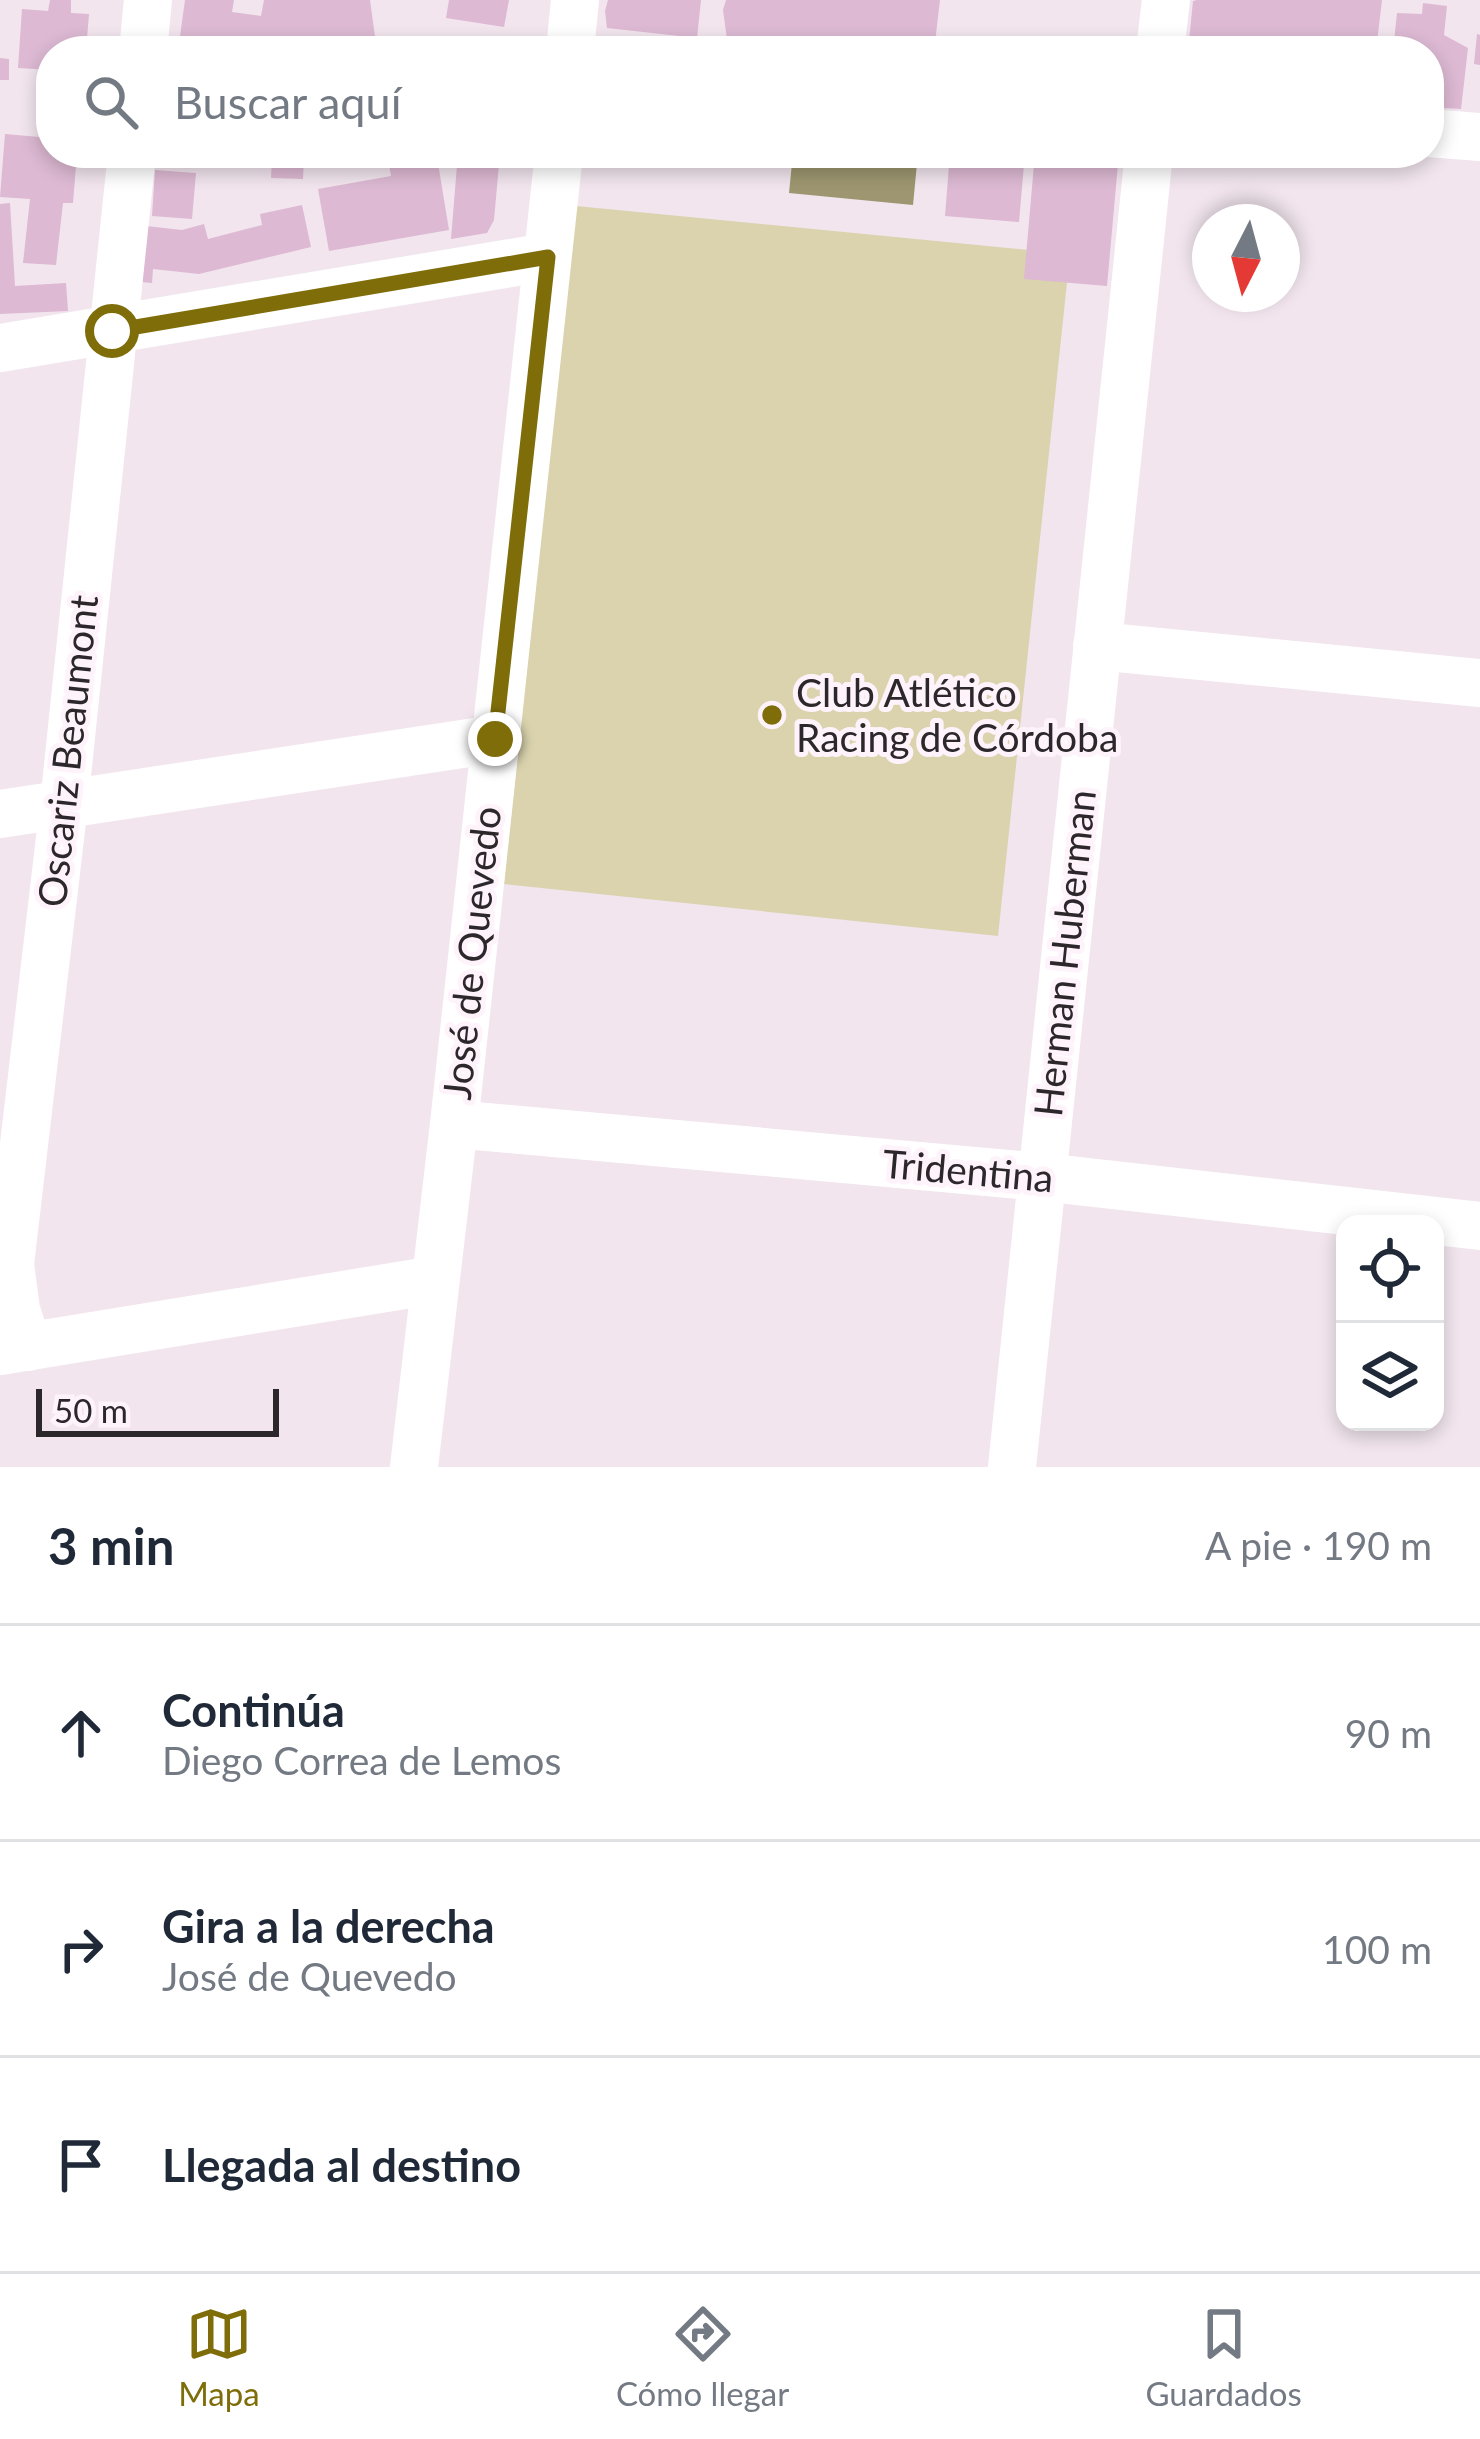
<!DOCTYPE html>
<html lang="es">
<meta charset="utf-8">
<style>
:root{--surface:#fff;--page:#f6f6f7;--text:#1f2937;--muted:#747a83;--line:#e0e1e3;--accent:#7e6d09}
body{margin:0;font-family:Lato,sans-serif;background:var(--page);color:var(--text)}
.controls{position:absolute;right:36px;bottom:36px;display:grid;overflow:hidden;border-radius:24px;box-shadow:0 6px 18px #0003}
.controls button{width:108px;height:108px;display:grid;place-items:center;padding:0;border:0;border-bottom:3px solid var(--line);background:var(--surface);color:var(--text);font:60px sans-serif}
.compass{position:absolute;left:1192px;top:204px;width:108px;height:108px;border-radius:50%;background:var(--surface);box-shadow:0 6px 18px #0003;rotate:186deg}
.scale{position:absolute;left:36px;bottom:30px;width:243px;box-sizing:border-box;padding-left:12px;border:6px solid #2c272b;border-top:0;font-size:33px;line-height:42px;white-space:nowrap;color:#2c272b;-webkit-text-stroke:9px #fef3fa;paint-order:stroke}
.stop{position:absolute;width:36px;height:36px;margin:-27px;border:9px solid #7e6d09;border-radius:50%;background:#fff}
.stop.end{background:#7e6d09;border-color:#fff;box-shadow:0 3px 12px #0008}
.list{margin:0;padding:0;list-style:none}
h2{display:flex;justify-content:space-between;align-items:center;height:156px;margin:0;padding:0 48px;font-size:51px}
h2 small{font-size:39px;font-weight:400;color:var(--muted)}
.list li{display:grid;grid-template-columns:78px 1fr auto;gap:36px;align-items:center;box-sizing:border-box;height:216px;padding:0 48px;border-top:3px solid var(--line)}
.list b{display:block;font-size:45px;white-space:nowrap}
.list p{margin:0;font-size:39px;white-space:nowrap;color:var(--muted)}
.list em{font-size:39px;font-style:normal;color:var(--muted)}
.icon{flex:none;width:66px;height:66px;fill:none;stroke:currentColor;stroke-width:2;stroke-linecap:round;stroke-linejoin:round}
.map{position:relative;flex:none;width:1480px;height:1467px;overflow:hidden}
.search{position:absolute;background:var(--surface);box-shadow:0 6px 18px #0003;left:36px;right:36px;top:36px;height:132px;display:flex;align-items:center;gap:30px;box-sizing:border-box;padding:0 42px;border-radius:48px;color:var(--muted);font-size:45px}
.sheet{height:804px;background:var(--surface)}
nav{display:flex;justify-content:space-around;align-items:center;box-sizing:border-box;height:168px;border-top:3px solid var(--line);background:var(--surface);font-size:33px;color:var(--muted)}
nav a{display:grid;justify-items:center;gap:6px}
nav .on{color:var(--accent)}
.map>svg:first-child{display:block}
.green{fill:#dad3ae}
.water{fill:#9d9670}
.building{fill:#ddb9d3}
.lines{fill:none;stroke-linecap:round;stroke-linejoin:round}
.minor{stroke:#fff;stroke-width:48}
.route{stroke:#7e6d09;stroke-width:15}
.poi-dot{fill:#7e6d09;stroke:#fef3fa;stroke-width:4.5}
.labels{text-anchor:middle;stroke-width:10;stroke-linejoin:round;paint-order:stroke}
.poi-label{font-size:39px;fill:#2c272b;stroke:#fef3fa;text-anchor:start}
.street-label{font-size:39px;fill:#2c272b;stroke:#fef3fa}
</style>
<div class="map">
<svg width="1480" height="1467" viewBox="0 0 1480 1467">
<rect width="100%" height="100%" fill="#f2e5ee"/>
<!-- green -->
<path class="green" d="M576 206 1070 254 998 936 504 884Z"/>
<!-- water -->
<path class="water" d="M793 153H918L913 205 789 193Z"/>
<!-- building -->
<g class="building">
<path d="M50 0H71V13L89 14 86 51H51V70L18 68 22 9 48 11Z"/>
<path d="M185 0H234L232 12 261 16 264 0H370L377 51H269L258 45 257 51H178Z"/>
<path d="M449 0H509L504 27 446 18Z"/>
<path d="M608 0H701L697 38 607 28 605 11Z"/>
<path d="M726 0H940L934 51 859 48V51H796L727 39 723 10Z"/>
<path d="M1197 0H1382L1376 51H1188L1193 1Z"/>
<path d="M1423 3 1447 6 1444 35 1468 48 1461 109 1429 107V51H1393L1397 13 1422 14Z"/>
<path d="M1477 34 1480 35V65L1474 64Z"/>
<path d="M0 58 9 59V80H0Z"/>
<path d="M5 134 51 138V153H77L73 203H63L56 265 23 263 30 199 0 197Z"/>
<path d="M186 153H236V162L188 160Z"/>
<path d="M387 153H420L422 165 438 163 449 230 329 251 318 189 391 176Z"/>
<path d="M458 153H500L494 220 487 233 451 239Z"/>
<path d="M950 153H1025L1019 222 945 216Z"/>
<path d="M1035 153H1119L1107 286 1024 279Z"/>
<path d="M272 156 304 158 303 179 271 178Z"/>
<path d="M155 170 196 173 192 219 152 216Z"/>
<path d="M10 203 15 286 66 283 68 311 0 314V204Z"/>
<path d="M302 205 311 247 199 274 153 269 152 283 141 282 146 226 182 230 204 224 208 239 262 225 260 214Z"/>
</g>
<g class="lines">
<!-- minor -->
<g class="minor">
<path d="M143 51 148 0"/>
<path d="M570 51 575 0"/>
<path d="M1160 51 1166 0"/>
<path d="M1429 133 1480 137"/>
<path d="M0 348 547 257"/>
<path d="M1097 646 1480 683"/>
<path d="M0 814 495 739"/>
<path d="M454 1124 1042 1177 1480 1226"/>
<path d="M28 1347 16 1310 10 1264 64 804 132 153"/>
<path d="M0 1351 435 1280"/>
<path d="M414 1467 454 1124 559 153"/>
<path d="M1012 1467 1149 153"/>
</g>
</g>
<g class="lines">
<!-- route -->
<path class="route" d="M112 331 548 257 495 739"/>
</g>
<!-- markers -->
<circle class="poi-dot" cx="772" cy="715" r="12"/>
<g class="labels">
<!-- poi labels -->
<g class="poi-label">
<text x="796" y="707">Club Atlético<tspan x="796" dy="45">Racing de Córdoba</tspan></text>
</g>
<!-- street labels -->
<g class="street-label">
<text transform="translate(68 751) rotate(-84)" y="14">Oscariz Beaumont</text>
<text transform="translate(472 953) rotate(-84)" y="14">José de Quevedo</text>
<text transform="translate(1065 953) rotate(-84)" y="14">Herman Huberman</text>
<text transform="translate(968 1171) rotate(5)" y="14">Tridentina</text>
</g>
</g>
</svg>
<div class="controls">
<button><svg class="icon" aria-label="locate" viewBox="0 0 24 24"><circle cx="12" cy="12" r="6"/><path d="M12 2v4M12 18v4M2 12h4M18 12h4"/></svg></button>
<button><svg class="icon" aria-label="layers" viewBox="0 0 24 24"><path d="M12 4l9 5-9 5-9-5zM3 14l9 5 9-5"/></svg></button>
</div>
<svg class="compass" viewBox="-18 -18 36 36"><path d="M0-13l5 13h-10z" fill="#e53935"/><path d="M0 13l5-13h-10z" fill="#747a83"/></svg>
<div class="scale">50 m</div>
<div class="stop" style="left:112px;top:331px"></div>
<div class="stop end" style="left:495px;top:739px"></div>
<div class="search"><svg class="icon" aria-label="search" viewBox="0 0 24 24"><circle cx="10" cy="10" r="6"/><path d="M15 15l6 6"/></svg>Buscar aquí</div>
</div>
<section class="sheet">
<h2>3 min<small>A pie · 190 m</small></h2>
<ul class="list">
<li><svg class="icon" aria-label="ahead" viewBox="0 0 24 24"><path d="M12 20V5M6 11l6-6 6 6"/></svg><div><b>Continúa</b><p>Diego Correa de Lemos</p></div><em>90 m</em></li>
<li><svg class="icon" aria-label="right" viewBox="0 0 24 24"><path d="M7 20v-9h11M14 6l5 5-5 5"/></svg><div><b>Gira a la derecha</b><p>José de Quevedo</p></div><em>100 m</em></li>
<li><svg class="icon" aria-label="arrive" viewBox="0 0 24 24"><path d="M6 21V4h12l-3 4 3 4H6"/></svg><div><b>Llegada al destino</b></div></li>
</ul>
</section>
<nav>
<a class="on"><svg class="icon" aria-label="map" viewBox="0 0 24 24"><path d="M3 6l6-2 6 2 6-2v14l-6 2-6-2-6 2zM9 4v14M15 6v14"/></svg>Mapa</a>
<a><svg class="icon" aria-label="directions" viewBox="0 0 24 24"><path d="M12 3l9 9-9 9-9-9zM9 14v-3h6M13 9l2 2-2 2"/></svg>Cómo llegar</a>
<a><svg class="icon" aria-label="saved" viewBox="0 0 24 24"><path d="M7 4h10v16l-5-4-5 4z"/></svg>Guardados</a>
</nav>
